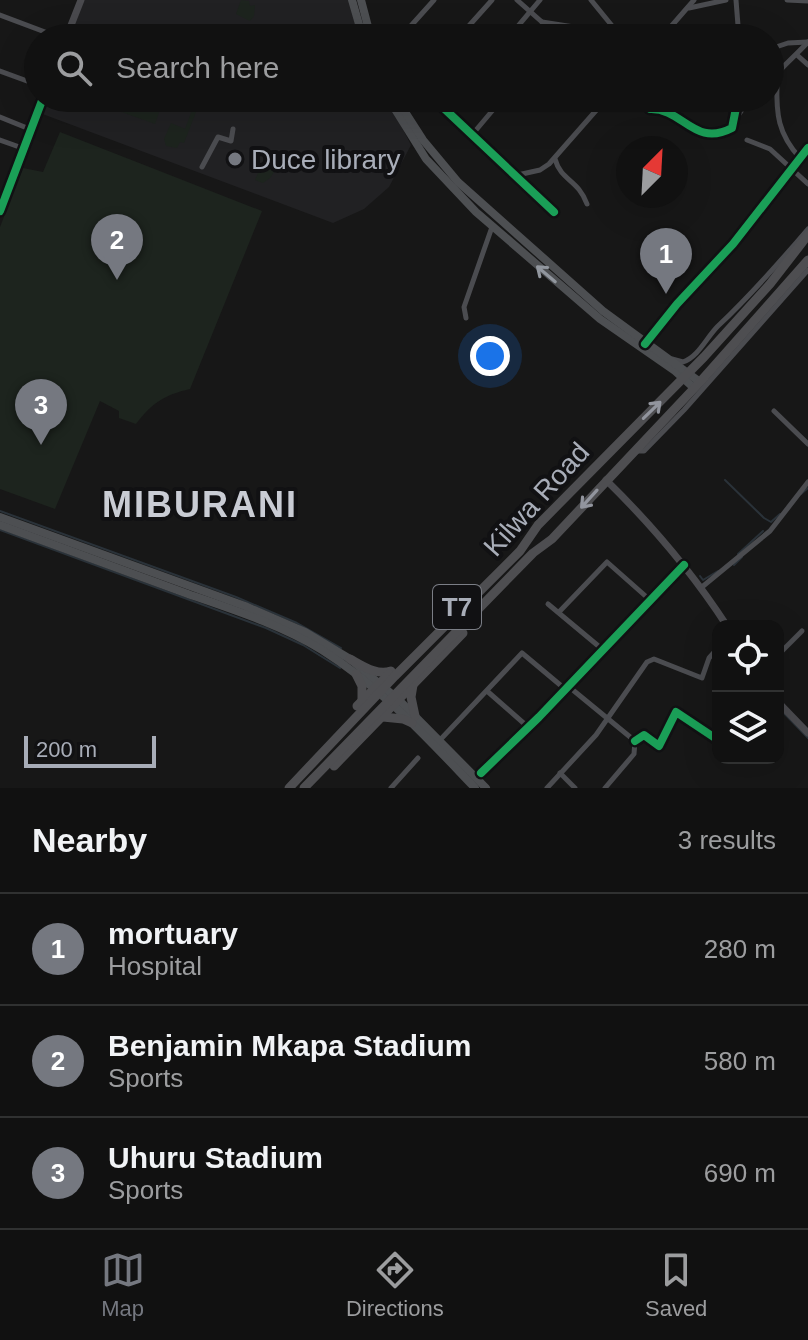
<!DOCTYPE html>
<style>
:root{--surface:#111;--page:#1a1a1a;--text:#f1f3f6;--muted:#9c9d9f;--line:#303131;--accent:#757880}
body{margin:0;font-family:Helvetica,sans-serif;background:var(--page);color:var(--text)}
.controls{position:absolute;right:24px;bottom:24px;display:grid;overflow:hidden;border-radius:16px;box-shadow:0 8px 32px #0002}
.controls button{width:72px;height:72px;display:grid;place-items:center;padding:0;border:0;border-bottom:2px solid var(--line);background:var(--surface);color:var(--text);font:40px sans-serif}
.compass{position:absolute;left:616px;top:136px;width:72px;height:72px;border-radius:50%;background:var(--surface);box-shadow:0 8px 32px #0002;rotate:24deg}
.scale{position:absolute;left:24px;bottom:20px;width:132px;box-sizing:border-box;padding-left:8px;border:4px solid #a8adb8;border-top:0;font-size:22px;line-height:28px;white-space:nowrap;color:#a8adb8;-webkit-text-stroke:6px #111113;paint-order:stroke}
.you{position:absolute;left:490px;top:356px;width:28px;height:28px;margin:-20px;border:6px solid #fff;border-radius:50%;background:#1a73e8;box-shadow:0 0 0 12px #1a73e833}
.badge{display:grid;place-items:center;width:52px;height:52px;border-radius:50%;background:var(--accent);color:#fff;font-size:26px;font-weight:700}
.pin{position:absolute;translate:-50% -66px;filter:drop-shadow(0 2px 4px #0008)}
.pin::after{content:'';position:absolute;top:42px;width:28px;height:24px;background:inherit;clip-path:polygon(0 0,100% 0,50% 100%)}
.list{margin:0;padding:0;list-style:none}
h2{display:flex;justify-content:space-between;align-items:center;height:104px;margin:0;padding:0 32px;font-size:34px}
h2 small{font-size:26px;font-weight:400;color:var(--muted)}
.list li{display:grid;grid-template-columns:52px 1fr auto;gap:24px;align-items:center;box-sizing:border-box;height:112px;padding:0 32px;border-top:2px solid var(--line)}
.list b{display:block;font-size:30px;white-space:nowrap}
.list p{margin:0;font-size:26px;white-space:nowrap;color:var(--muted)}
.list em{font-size:26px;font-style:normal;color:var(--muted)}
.icon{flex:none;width:44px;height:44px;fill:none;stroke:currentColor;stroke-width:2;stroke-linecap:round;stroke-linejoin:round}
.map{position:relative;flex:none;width:808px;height:788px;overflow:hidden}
.search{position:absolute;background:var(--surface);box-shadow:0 8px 32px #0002;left:24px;right:24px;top:24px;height:88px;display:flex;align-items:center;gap:20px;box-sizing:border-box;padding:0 28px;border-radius:44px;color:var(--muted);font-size:30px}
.sheet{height:440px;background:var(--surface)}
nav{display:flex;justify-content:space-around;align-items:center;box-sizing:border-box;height:112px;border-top:2px solid var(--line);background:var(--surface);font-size:22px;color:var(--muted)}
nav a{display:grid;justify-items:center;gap:4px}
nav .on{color:var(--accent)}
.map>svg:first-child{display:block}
.built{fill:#212123}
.green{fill:#1d241e}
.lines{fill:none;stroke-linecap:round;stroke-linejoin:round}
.stream{stroke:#2a3239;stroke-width:2}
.street{stroke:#4b4c50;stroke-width:5}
.secondary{stroke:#4a4a4e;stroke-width:7}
.primary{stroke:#4d4f52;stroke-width:8}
.highway{stroke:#4e4e51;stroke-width:9}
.cycleway-casing{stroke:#111113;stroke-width:13}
.cycleway{stroke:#1a9f57;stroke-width:8}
.oneway{stroke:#91969e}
.oneway2{stroke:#92959e}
.poi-dot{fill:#757880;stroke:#111113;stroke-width:3}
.labels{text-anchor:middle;stroke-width:8;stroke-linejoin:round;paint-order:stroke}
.shield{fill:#111113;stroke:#7b7e86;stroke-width:2}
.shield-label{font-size:26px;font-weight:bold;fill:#a8adb8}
.poi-label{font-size:28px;fill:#a8adb8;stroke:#111113;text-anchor:start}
.street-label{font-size:28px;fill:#a8adb8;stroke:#111113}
.district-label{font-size:36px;font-weight:bold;letter-spacing:2px;fill:#c9ccd4;stroke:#111113}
</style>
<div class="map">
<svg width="808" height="788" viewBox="0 0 808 788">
<rect width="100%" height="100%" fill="#171717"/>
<!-- built -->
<g class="built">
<path d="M82 0H349L358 33 356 38H68Z"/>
<path d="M46 98H387L411 145 389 187 364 209 333 223 40 113Z"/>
</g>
<!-- green -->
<g class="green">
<path d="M241 0 249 1 250 6 255 5 254 16 250 21 236 14Z"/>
<path d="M108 98H164L155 124 105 106Z"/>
<path d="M192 110 196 112 184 143 180 142 177 148 166 146 164 139 171 123 185 129Z"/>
<path d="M60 132 262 211 190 389C164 395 152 403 136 424L119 418V411L100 401 55 509 0 489V227L23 168 43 172Z"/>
<path d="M264 159 279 165 270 178 263 183 255 180Z"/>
</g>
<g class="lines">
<!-- stream -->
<g class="stream">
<path d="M725 480 764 518 771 522 780 514"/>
<path d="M801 494 808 488"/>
<path d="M0 511 236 597 297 623 341 648"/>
<path d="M0 530 266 628 303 645 340 668"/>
<path d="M738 554 763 531"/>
<path d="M734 565 742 557"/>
<path d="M700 576 703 580 718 571"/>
<path d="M779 708 808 738"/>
</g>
<!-- street -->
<g class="street">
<path d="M517 0 560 38"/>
<path d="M591 0 622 38"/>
<path d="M736 0 739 38"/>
<path d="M787 0 808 1"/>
<path d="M689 8 726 0"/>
<path d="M0 15 61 38"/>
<path d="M542 22 574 27 613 28"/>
<path d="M400 38 434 0"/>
<path d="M458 38 492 0"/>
<path d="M508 38 540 0"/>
<path d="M661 38 694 0"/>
<path d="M770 49 788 43 808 42"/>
<path d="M797 55 808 65"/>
<path d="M770 67 771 62"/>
<path d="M0 71 38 85"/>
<path d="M770 81C782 67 795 56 808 42"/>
<path d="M777 83C776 114 778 134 800 158"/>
<path d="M433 98 554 212"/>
<path d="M638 98 650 109C683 108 694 148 732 128L738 98"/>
<path d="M443 107 453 98"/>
<path d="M0 117 32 130"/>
<path d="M737 117 750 98"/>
<path d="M471 136 503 98"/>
<path d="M0 140 25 149"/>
<path d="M747 140 770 149 808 184"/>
<path d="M555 159C561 181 578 179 587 204"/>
<path d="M202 167 218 137 231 141 233 129"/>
<path d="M513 176 540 170 549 164 607 98"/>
<path d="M466 318 464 307 492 227"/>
<path d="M645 344 677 304 733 244 808 148"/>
<path d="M672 359 683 362C699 356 706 338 718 326 750 296 779 263 808 229"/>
<path d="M774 411 808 444"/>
<path d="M635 451H644L684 410 808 270"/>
<path d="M702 587 770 531 808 482"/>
<path d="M548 604 602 649"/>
<path d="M559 612 607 562 650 600"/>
<path d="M778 655 802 631"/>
<path d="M568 686 635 741 634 754 605 788"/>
<path d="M487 691 528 727"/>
<path d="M440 740 522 653 565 689"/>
<path d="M635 741 644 735 659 746 676 712 718 740"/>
<path d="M481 773 539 717 683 565"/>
<path d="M560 773 575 788"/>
<path d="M391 788 418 758"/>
<path d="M547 788 596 735 647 662 654 659 702 678 709 658 718 648"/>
</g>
<!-- secondary -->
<g class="secondary">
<path d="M66 38 81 0"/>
<path d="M0 211 43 98"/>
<path d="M606 480C652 525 692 572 727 626"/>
<path d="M778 702 808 733"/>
</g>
<!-- primary -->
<g class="primary">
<path d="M352 0 363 38"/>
<path d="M361 0 371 38"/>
<path d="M388 98 426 159 476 212 600 319 675 371 694 388"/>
<path d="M396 98 423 140 458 182 603 311 700 382"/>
<path d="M0 517 245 606 305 632 350 659 399 700 486 788"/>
<path d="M0 525C63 548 125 571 188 594 234 610 281 625 322 650 381 687 427 738 475 788"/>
</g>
<!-- highway -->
<g class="highway">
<path d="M350 659C363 666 377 676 391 671"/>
<path d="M356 674 362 686V701"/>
<path d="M413 685 411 697 415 716"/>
<path d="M357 706 389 674"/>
<path d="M383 717 403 719 412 723"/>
<path d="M334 766 463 633"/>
<path d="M289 788 395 676 520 551 538 525 704 357 770 284 808 235"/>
<path d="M304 788 533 553 552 539 700 382 808 260"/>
</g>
<defs>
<g id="cycleway">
<path d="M433 98 554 212"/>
<path d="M638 98 650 109C683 108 694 148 732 128L738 98"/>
<path d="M0 211 43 98"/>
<path d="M645 344 677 304 733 244 808 148"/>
<path d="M635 741 644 735 659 746 676 712 718 740"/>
<path d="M481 773 539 717 684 565"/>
</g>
</defs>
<!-- cycleway casing -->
<use href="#cycleway" class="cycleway-casing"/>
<!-- cycleway -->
<use href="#cycleway" class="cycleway"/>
</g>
<!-- one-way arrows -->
<defs><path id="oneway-shaft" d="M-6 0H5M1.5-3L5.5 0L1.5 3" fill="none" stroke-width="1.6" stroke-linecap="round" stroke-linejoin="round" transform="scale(2)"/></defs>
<use class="oneway" href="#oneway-shaft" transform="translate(546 274) rotate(-140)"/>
<g class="oneway2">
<use href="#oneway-shaft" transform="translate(652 410) rotate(-44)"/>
<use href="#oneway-shaft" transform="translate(589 499) rotate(132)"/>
</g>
<!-- markers -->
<circle class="poi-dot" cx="235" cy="159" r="8"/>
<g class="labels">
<!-- shield labels -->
<rect class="shield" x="433" y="585" width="48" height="44" rx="6"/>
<g class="shield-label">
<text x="457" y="616">T7</text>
</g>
<!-- poi labels -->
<g class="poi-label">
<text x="251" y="169">Duce library</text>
</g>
<!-- street labels -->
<g class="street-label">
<text transform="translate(536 499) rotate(-48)" y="10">Kilwa Road</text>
</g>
<!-- district labels -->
<g class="district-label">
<text x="200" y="517">MIBURANI</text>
</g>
</g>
</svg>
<div class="controls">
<button><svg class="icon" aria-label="locate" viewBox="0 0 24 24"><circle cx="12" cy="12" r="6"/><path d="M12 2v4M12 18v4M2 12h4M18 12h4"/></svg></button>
<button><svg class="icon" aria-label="layers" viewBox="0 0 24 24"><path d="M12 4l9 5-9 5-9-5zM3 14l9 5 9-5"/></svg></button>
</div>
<svg class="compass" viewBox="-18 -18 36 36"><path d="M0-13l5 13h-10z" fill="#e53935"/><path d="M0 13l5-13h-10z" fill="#9c9d9f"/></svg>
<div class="scale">200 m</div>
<div class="you"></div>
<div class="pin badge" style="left:666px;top:294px">1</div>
<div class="pin badge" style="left:117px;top:280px">2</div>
<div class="pin badge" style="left:41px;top:445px">3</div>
<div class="search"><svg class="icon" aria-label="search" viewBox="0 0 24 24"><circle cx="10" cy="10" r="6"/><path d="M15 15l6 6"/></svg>Search here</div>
</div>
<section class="sheet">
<h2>Nearby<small>3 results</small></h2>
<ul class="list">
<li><span class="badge">1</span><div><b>mortuary</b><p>Hospital</p></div><em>280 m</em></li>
<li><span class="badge">2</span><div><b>Benjamin Mkapa Stadium</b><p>Sports</p></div><em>580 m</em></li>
<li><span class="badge">3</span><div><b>Uhuru Stadium</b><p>Sports</p></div><em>690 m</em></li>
</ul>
</section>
<nav>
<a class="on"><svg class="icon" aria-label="map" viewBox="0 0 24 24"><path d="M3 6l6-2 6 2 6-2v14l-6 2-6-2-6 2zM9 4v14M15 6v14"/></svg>Map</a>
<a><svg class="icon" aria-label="directions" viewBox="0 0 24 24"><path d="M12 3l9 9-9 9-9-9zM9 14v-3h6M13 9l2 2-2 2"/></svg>Directions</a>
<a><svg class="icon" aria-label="saved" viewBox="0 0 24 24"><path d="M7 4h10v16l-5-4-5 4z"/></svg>Saved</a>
</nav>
